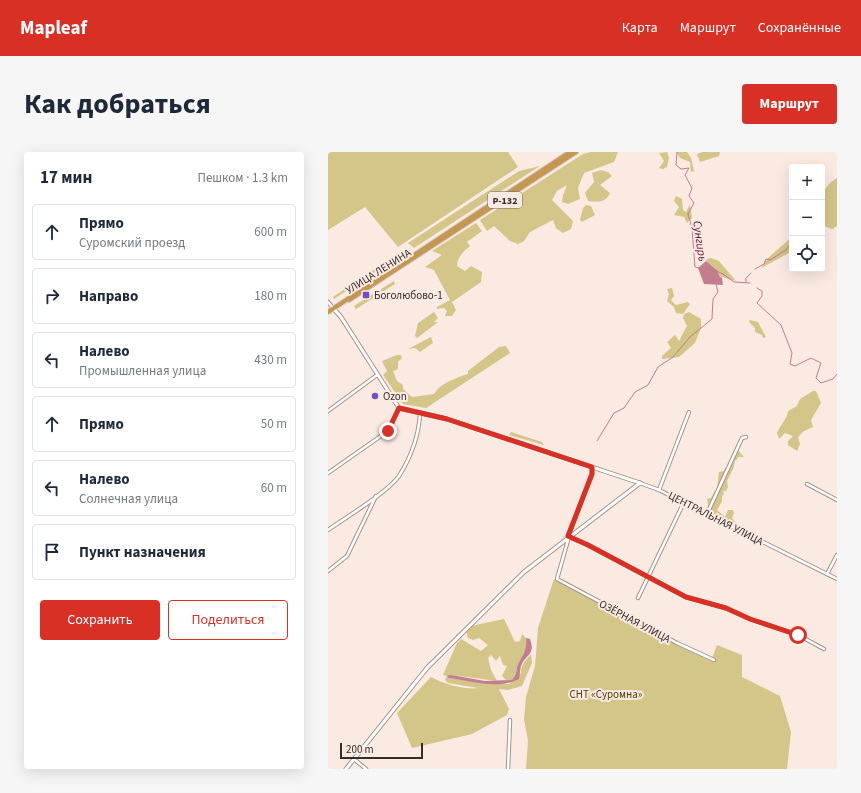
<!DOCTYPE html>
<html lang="ru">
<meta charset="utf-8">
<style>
:root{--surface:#fff;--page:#f6f6f7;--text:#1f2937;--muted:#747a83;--line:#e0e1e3;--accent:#d93025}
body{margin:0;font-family:"Source Sans 3",sans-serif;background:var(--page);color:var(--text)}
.controls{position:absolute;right:12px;top:12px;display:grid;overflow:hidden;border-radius:4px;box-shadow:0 4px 16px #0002}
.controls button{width:36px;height:36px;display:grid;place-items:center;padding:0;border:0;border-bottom:1px solid var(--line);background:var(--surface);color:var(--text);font:20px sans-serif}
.scale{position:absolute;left:12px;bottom:10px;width:83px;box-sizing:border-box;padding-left:4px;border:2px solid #332d2a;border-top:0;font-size:11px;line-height:14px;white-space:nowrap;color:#332d2a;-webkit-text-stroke:3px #faeae2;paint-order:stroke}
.stop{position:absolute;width:12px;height:12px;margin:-9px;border:3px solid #d93025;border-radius:50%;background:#fff}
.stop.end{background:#d93025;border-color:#fff;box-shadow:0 1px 4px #0008}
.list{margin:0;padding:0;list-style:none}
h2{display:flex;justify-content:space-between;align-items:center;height:52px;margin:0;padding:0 16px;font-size:17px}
h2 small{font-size:13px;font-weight:400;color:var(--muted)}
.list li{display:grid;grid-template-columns:26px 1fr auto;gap:12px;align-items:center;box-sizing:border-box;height:56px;margin:0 8px 8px;padding:0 8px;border:1px solid var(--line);border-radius:4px}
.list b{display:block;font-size:15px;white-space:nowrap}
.list p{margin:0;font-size:13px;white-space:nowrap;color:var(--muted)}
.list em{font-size:13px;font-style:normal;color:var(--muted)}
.actions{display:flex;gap:8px;padding:12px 16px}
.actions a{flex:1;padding:9px 0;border:1px solid var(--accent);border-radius:4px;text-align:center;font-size:14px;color:var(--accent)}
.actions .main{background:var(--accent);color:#fff}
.icon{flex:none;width:22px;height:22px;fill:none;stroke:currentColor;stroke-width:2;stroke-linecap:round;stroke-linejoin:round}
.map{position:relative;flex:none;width:509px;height:617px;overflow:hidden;border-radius:4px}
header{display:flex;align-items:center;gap:24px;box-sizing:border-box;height:56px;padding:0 20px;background:var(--accent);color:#fff}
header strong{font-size:19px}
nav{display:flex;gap:22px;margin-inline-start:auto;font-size:14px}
.intro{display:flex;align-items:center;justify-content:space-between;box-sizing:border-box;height:96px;padding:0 24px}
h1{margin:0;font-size:28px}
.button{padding:10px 18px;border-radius:4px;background:var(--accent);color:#fff;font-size:14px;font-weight:700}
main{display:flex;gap:24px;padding:0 24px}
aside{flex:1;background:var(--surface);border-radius:4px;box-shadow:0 4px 16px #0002}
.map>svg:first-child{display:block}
.green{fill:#d4c589}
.water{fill:#c27d8e}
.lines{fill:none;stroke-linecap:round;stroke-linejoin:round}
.stream{stroke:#c27d8e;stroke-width:1}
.minor-casing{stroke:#a2948c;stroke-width:4.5}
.tertiary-casing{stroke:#a2948c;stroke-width:5}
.trunk-casing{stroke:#cecdcc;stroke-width:6}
.minor{stroke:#fff;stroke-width:2.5}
.tertiary{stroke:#fff;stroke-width:3}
.trunk{stroke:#c69750;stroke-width:4}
.route{stroke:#d93025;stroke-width:5}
.poi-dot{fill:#744cc5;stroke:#faeae2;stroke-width:1.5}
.labels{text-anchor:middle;stroke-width:4;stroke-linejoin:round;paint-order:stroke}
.shield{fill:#faeae2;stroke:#6f6661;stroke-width:1}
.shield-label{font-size:10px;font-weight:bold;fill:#332d2a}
.street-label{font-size:11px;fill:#332d2a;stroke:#faeae2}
.poi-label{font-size:11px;fill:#332d2a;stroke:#faeae2;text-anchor:start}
.park-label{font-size:11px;fill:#483c04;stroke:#faeae2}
.water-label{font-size:12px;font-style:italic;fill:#630f30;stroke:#faeae2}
</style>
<header>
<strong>Mapleaf</strong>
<nav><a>Карта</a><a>Маршрут</a><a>Сохранённые</a></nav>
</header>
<div class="intro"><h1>Как добраться</h1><a class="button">Маршрут</a></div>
<main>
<aside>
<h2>17 мин<small>Пешком · 1.3 km</small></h2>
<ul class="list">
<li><svg class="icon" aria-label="ahead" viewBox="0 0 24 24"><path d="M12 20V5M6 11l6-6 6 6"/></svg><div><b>Прямо</b><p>Суромский проезд</p></div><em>600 m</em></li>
<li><svg class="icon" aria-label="right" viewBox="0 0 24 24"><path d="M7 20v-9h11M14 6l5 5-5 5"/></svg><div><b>Направо</b></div><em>180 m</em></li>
<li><svg class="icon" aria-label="left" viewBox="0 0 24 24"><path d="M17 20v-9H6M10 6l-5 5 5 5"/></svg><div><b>Налево</b><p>Промышленная улица</p></div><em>430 m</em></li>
<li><svg class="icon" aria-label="ahead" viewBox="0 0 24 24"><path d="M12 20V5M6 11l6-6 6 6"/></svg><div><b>Прямо</b></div><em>50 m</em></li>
<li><svg class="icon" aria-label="left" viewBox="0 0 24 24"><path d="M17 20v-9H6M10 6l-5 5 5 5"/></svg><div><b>Налево</b><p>Солнечная улица</p></div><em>60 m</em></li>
<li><svg class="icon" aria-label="arrive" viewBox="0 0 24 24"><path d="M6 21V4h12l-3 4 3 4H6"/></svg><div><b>Пункт назначения</b></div></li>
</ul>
<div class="actions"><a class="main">Сохранить</a><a>Поделиться</a></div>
</aside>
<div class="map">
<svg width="509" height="617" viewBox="0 0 509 617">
<rect width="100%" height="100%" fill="#faeae2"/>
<!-- green -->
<g class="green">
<path d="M0 0H180L190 15 70 95 37 55 0 78Z"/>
<path d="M263 0H290L286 10 256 21 250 36 252 47 240 52 234 50 235 43 239 33 229 39 224 48 245 69 243 77 235 81 228 76 225 68 202 80 196 89 190 92 182 89 166 74 159 79 152 68 255 2Z"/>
<path d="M339 0 341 6 339 15 335 17 331 16 336 9 331 1Z"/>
<path d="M348 0H359L363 6 366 19 363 20 362 10 352 6Z"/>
<path d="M375 0H392L391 4 372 10 369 2Z"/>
<path d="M212 14 86 96 80 91 191 19Z"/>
<path d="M273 18 280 20 284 24 272 33 282 41C278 51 269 50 260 49L257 41 266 30 264 21Z"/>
<path d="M509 26V74L504 77 494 73C494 54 490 36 509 26Z"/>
<path d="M348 44 354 47 355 58 358 60 362 52 364 66 359 71 356 65 346 63 351 55 346 49Z"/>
<path d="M258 53 263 54 267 63 254 70 252 68 255 56Z"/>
<path d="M148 71 154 79 139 90 142 94C136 99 129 105 129 114L137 119 143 114 154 120 153 130 124 150 128 158 124 164H117L119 159 116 156 109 157V155L122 148 106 118 97 115 114 103 104 99Z"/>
<path d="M464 85V97L461 101 433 116 440 106Z"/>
<path d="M383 106 391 109 408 129 391 124 390 119 378 109 379 107Z"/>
<path d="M57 110 58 113 6 147 5 145Z"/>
<path d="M66 129 67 132 28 157 26 154Z"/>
<path d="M344 136 346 144 343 148 348 153 360 150 362 152 355 162 348 161 346 155 339 149 341 142 339 137Z"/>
<path d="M106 160 110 166 106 170H110L89 186 87 184 90 171Z"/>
<path d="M361 160 373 167V176L367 191 351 205 334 207V204L343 196 339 190 347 183 351 189 359 174 355 166 356 162Z"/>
<path d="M422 168 430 170 438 185 435 186 434 183 427 180V176L421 170Z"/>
<path d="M103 185 105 191 92 200 87 196 80 197Z"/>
<path d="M178 194 182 201 98 256 75 252 55 223 59 219 54 209 69 203H73L74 206 70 210V217L65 219 69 229 75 233V237L84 245 106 242C112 231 128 226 140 222V219L171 195Z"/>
<path d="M485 239H488L493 251 483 268 485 275 476 279 470 285 472 292 469 299 460 293V289L465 284 457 281 451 287 449 281C452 273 459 268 460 259L469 254 472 247Z"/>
<path d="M183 280 214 290 216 293 181 283Z"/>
<path d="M409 297 416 305H410L409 308H407L406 315 399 329 400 335 398 339H395L396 342 394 344V349L389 358 397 365 400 358H405L406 361 404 366 409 372C402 373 386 365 382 359Z"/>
<path d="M397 316 399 317 381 356 379 347 383 346 389 336 391 320 396 319Z"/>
<path d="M226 427 349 493 383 509 389 493 414 503V525L452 544 463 580 459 617H198L200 589 196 567 198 545 207 514 210 476Z"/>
<path d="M176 467 187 490 192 489 194 482 198 486C199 498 196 500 191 510 187 517 191 519 184 528L179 529 174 524 179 514 175 513 172 504 168 509 163 503 160 506 163 518 169 529 123 523 121 526 167 532H181L193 521C193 512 197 509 203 502L204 511 194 534 180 538 171 537 181 557 179 563 144 582 84 596 69 561 103 525C120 534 140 539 159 535L150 536 120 531 117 528 119 524 115 523 129 491 133 487 153 499 160 493 151 486 145 488 140 486 138 479 143 474Z"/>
</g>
<!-- water -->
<g class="water">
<path d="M378 109 390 119 391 124 394 126 395 133 376 132 370 116Z"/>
<path d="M198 486 202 487C208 504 197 502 193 514 192 518 192 522 191 527 170 538 144 529 121 526L119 524 123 523 157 529 184 528C191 519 187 517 191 510 196 501 199 497 198 486Z"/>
</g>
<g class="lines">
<!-- stream -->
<g class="stream">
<path d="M349 0 348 13 353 17 361 16 357 23 364 36 361 44 366 51 360 62 364 76 367 115 371 116"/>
<path d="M427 117 436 112 438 107 442 108 458 98 464 90"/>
<path d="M390 120 395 122 406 130 422 131"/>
<path d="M418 130V126L423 121"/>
<path d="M429 136 434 139V144L429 151 453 173 464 201 462 212 467 214 483 206 493 211 488 226 493 231 505 227 509 222"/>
<path d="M269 289 286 261 296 256 307 240 320 233 330 215 345 205 362 185 384 167 385 147 390 140 388 132"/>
</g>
<defs>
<g id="minor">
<path d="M0 150 5 156"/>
<path d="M0 259 49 223"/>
<path d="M264 315V322L244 374 229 427 349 491 386 508"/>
<path d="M0 321 60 279 71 256"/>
<path d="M312 331 331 338 509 427"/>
<path d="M479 332 509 348"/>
<path d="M331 338 361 260"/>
<path d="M379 362 414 286 418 285"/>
<path d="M0 378C17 366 60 340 71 324 83 305 91 283 92 261"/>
<path d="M241 385 260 393 358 445 397 456 422 467 470 483 496 497"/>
<path d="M0 419 19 404 48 344"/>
<path d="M499 422 509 403"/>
<path d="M310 446 356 350"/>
<path d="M26 607 38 617"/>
<path d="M180 617 182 568"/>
</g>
<g id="tertiary">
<path d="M5 156 13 165 71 256 119 267 312 331"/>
<path d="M18 617 99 516 196 420 312 331"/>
</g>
<g id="trunk">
<path d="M21 148 248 0"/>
<path d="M0 160 242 0"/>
</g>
</defs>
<!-- minor casing -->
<use href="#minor" class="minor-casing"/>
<!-- tertiary casing -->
<use href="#tertiary" class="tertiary-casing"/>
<!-- trunk casing -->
<use href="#trunk" class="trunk-casing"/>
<!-- minor -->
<use href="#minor" class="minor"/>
<!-- tertiary -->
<use href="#tertiary" class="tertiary"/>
<!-- trunk -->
<use href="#trunk" class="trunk"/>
</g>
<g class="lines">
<!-- route -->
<path class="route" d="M60 279 71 256 119 267 264 315V322L240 384 260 393 358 445 398 456 422 467 470 483"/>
</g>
<!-- markers -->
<g class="poi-dot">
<rect x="34" y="139" width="8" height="8" rx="2"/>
<circle cx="47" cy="244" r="4"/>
</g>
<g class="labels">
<!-- shield labels -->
<rect class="shield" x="160" y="40" width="34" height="16" rx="3"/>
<g class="shield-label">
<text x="177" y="52">Р-132</text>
</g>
<!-- street labels -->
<g class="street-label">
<text transform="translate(50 119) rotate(-32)" y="4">УЛИЦА ЛЕНИНА</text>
<text transform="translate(388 366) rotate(27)" y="4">ЦЕНТРАЛЬНАЯ УЛИЦА</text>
<text transform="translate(307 469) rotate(28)" y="4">ОЗЁРНАЯ УЛИЦА</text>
</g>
<!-- poi labels -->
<g class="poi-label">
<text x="46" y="147">Боголюбово-1</text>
<text x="55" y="248">Ozon</text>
</g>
<!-- park labels -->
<g class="park-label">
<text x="278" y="546">СНТ «Суромна»</text>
</g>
<!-- water labels -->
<g class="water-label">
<text transform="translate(372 89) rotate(82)" y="4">Сунгирь</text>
</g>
</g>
</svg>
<div class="controls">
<button>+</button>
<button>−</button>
<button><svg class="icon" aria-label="locate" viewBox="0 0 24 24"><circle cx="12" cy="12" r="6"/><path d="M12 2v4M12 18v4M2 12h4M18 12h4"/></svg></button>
</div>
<div class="scale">200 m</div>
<div class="stop" style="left:470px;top:483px"></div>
<div class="stop end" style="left:60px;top:279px"></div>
</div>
</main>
